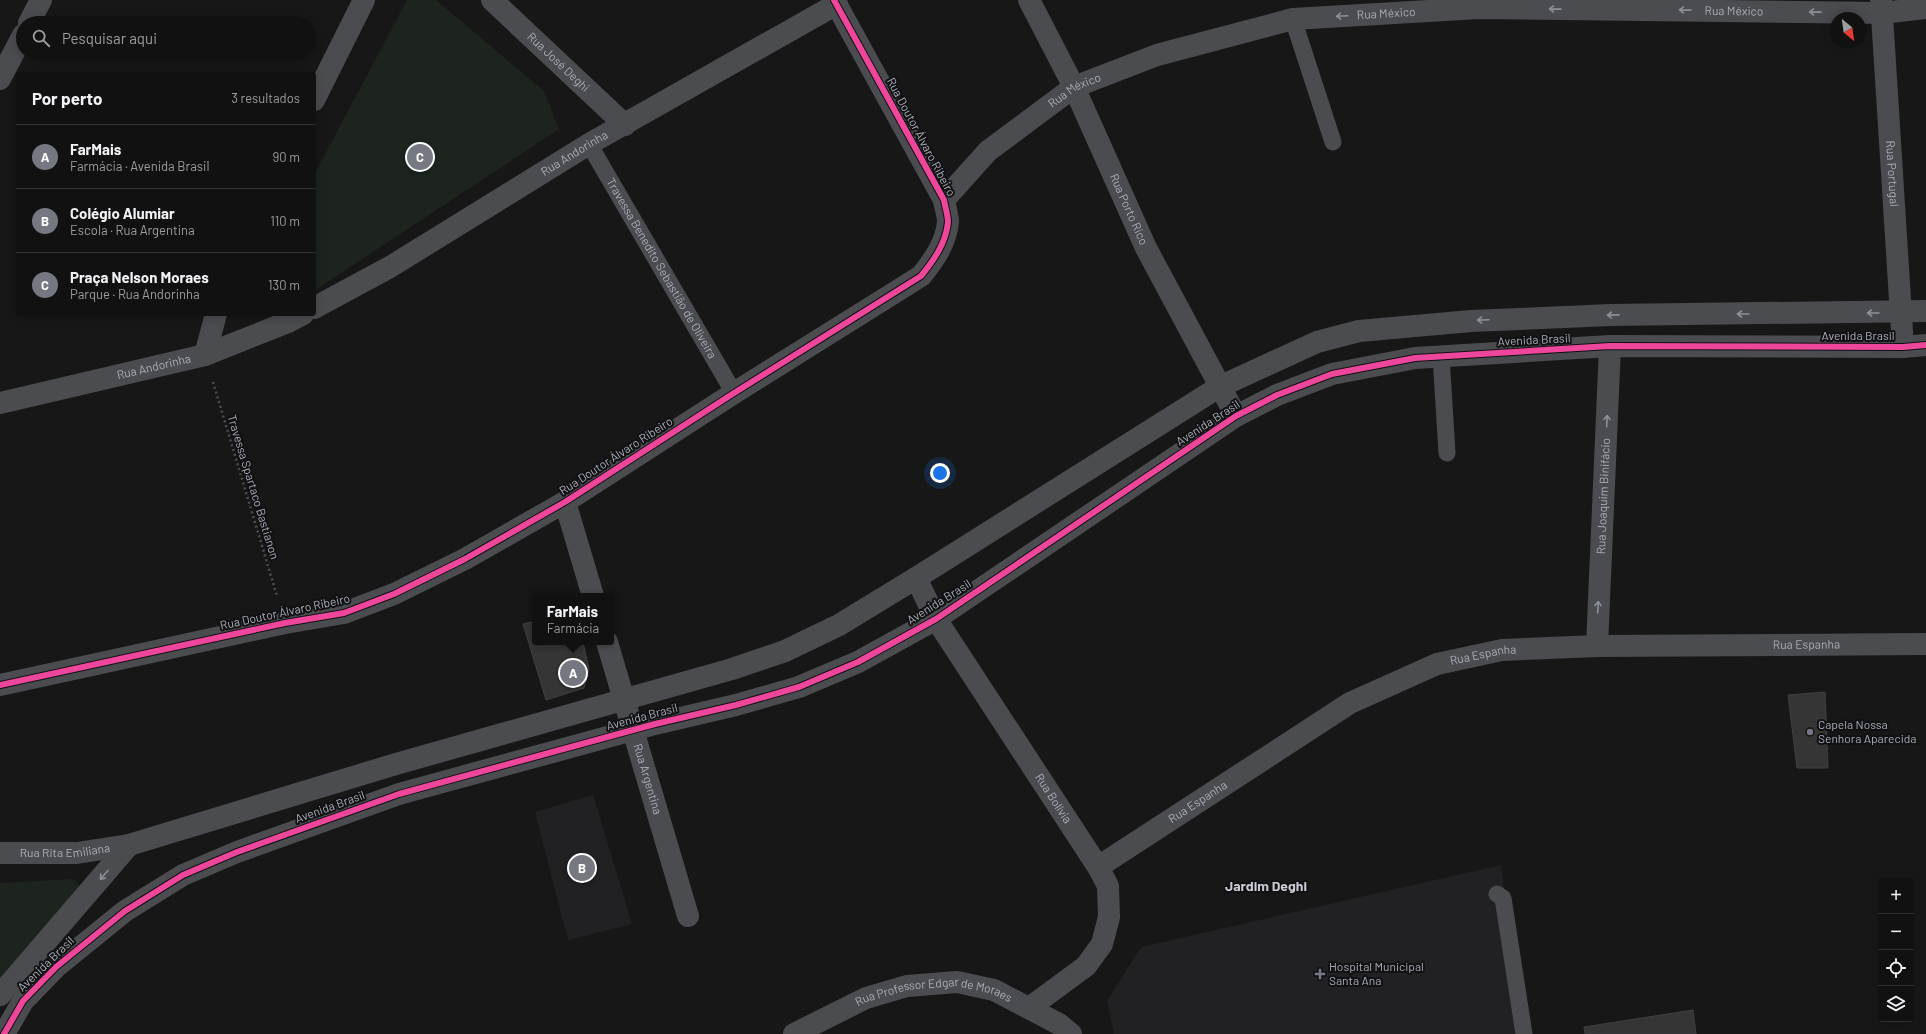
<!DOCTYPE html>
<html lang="pt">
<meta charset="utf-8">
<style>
:root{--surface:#111;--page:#1a1a1a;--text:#f1f3f6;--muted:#9c9d9f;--line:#303131;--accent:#757880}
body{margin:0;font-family:Barlow,sans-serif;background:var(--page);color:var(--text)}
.controls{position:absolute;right:12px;bottom:12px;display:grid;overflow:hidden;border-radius:4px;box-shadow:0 2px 10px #0003}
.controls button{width:36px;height:36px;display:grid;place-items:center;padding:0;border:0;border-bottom:1px solid var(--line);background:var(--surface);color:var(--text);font:20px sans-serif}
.compass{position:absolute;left:1830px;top:12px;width:36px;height:36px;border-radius:50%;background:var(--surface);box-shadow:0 2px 10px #0003;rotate:151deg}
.you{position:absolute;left:940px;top:473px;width:14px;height:14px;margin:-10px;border:3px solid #fff;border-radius:50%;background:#1a73e8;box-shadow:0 0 0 6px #1a73e833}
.badge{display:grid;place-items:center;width:26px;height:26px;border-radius:50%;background:var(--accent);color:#fff;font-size:13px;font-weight:700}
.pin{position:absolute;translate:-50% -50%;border:2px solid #fff;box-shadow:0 1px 4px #0006}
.popup{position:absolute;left:532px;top:593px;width:82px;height:52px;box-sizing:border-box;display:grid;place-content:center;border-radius:4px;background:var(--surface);filter:drop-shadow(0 1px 3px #0005);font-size:13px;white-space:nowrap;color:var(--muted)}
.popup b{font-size:15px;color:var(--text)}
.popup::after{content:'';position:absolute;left:50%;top:100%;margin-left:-8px;border:8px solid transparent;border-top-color:var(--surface)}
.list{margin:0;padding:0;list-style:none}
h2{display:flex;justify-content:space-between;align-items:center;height:52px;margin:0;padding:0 16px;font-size:17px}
h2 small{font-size:13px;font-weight:400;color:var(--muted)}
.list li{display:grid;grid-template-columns:26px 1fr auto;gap:12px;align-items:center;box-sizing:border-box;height:64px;padding:0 16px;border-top:1px solid var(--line)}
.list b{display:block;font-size:15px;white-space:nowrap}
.list p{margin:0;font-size:13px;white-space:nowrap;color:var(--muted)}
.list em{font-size:13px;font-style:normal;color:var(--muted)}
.icon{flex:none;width:22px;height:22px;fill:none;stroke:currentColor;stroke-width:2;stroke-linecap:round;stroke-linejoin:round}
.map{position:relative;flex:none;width:1926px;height:1034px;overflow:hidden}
.search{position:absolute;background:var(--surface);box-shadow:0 2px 10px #0003;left:16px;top:16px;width:300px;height:44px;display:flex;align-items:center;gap:10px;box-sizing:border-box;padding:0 14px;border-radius:22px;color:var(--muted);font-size:15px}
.panel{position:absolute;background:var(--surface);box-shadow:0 2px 10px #0003;left:16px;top:72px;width:300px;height:244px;border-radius:4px}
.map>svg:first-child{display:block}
.built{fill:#212123}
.green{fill:#1d241e}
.building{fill:#353536;stroke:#3f4043}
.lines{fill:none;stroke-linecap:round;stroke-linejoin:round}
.path{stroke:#4d4e52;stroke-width:2.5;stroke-dasharray:2 3;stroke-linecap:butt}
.lane{stroke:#4b4c50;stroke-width:17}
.street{stroke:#4b4c50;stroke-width:22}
.cycleway-casing{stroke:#111113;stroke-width:8}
.cycleway{stroke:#ed469a;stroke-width:6}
.oneway{stroke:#8c9099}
.poi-dot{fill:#757880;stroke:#111113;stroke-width:1.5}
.labels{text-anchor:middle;stroke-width:4;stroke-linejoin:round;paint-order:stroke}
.street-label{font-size:12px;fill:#a8adb8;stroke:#111113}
.poi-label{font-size:12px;fill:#a8adb8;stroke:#111113;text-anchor:start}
.quarter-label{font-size:14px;font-weight:bold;fill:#c9ccd4;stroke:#111113}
</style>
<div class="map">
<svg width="1926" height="1034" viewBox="0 0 1926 1034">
<rect width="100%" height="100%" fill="#171717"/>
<!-- built -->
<g class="built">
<path d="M593 795 632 924 568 940 535 812Z"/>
<path d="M1501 865 1524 1034H1114L1107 1001 1141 947Z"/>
</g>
<!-- green -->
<g class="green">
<path d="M407 0H436L544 91 559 129 314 291V175Z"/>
<path d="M73 879 81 887 0 981V883Z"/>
</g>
<!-- building -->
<g class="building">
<path d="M535 621V642H583L589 669 584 688 546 700 523 624Z"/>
<path d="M1825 692 1828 768H1797L1788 695Z"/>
<path d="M1693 1010 1696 1034H1585L1584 1027Z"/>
</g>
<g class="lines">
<!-- path -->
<path class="path" d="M213 382 277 596"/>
<!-- lane -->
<g class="lane">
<path d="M1293 19 1333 142"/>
<path id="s1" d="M589 144 734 393"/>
<path d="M1441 356 1447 453"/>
<path d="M1497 894 1503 898 1524 1034"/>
</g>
<!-- street -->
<g class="street">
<path id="s2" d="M492 0 625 125"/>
<path id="s3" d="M1029 0 1074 87 1146 248 1236 416"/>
<path id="s4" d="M1881 0 1903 347"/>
<path d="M29 23 41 0"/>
<path d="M0 79 23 35"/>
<path d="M314 100 364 0"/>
<path id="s5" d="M944 200 988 151 1074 87 1157 55 1293 19 1479 8 1882 13 1926 8"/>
<path id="s6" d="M314 308 390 267 589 144 837 4"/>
<path d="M205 355 216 314"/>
<path id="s7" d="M0 403 205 355 288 322 303 314"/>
<path d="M565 502 593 596"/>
<path id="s8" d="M916 578 936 619 1098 867 1108 886 1109 917 1102 944 1086 966 1029 1008"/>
<path id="s9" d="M607 642 688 916"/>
<path id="s10" d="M1597 646 1610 346"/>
<path d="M0 685 285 623 344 613 394 594 465 559 565 502 734 393 921 276C934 260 946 243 948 222 948 215 945 207 944 200L834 0"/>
<path id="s11" d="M0 853H77L129 845 396 764 732 669 785 651 839 625 916 578 1219 387 1317 342 1359 331 1471 321 1611 315 1926 311"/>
<path id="s12" d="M1098 867 1350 703 1437 664 1502 650 1597 646 1926 644"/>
<path d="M0 995 129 845"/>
<path d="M4 1034 23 1001 56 967 125 911 183 875 237 852 399 794 655 724 736 705 799 687 858 662 936 619 1236 416 1277 395 1332 374 1415 358 1610 346 1903 347 1926 345"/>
<path id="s13" d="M794 1034 866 998 907 986 957 982 994 990 1059 1024 1071 1034"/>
</g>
<defs>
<g id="cycleway">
<path d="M0 685 285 623 344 613 394 594 465 559 565 502 734 393 921 276C934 260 946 243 948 222 948 215 945 207 944 200L834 0"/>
<path d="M4 1034 23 1001 56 967 125 911 183 875 237 852 399 794 655 724 736 705 799 687 858 662 936 619 1236 416 1277 395 1332 374 1415 358 1610 346 1903 347 1926 345"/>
</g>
</defs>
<!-- cycleway casing -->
<use href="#cycleway" class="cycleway-casing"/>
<!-- cycleway -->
<use href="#cycleway" class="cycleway"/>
</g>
<!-- one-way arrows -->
<defs><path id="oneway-shaft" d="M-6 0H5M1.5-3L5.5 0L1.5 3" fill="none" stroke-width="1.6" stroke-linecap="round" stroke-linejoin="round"/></defs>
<g class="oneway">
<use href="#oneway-shaft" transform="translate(1555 9) rotate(-179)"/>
<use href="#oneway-shaft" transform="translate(1685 10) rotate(-179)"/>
<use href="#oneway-shaft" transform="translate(1815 12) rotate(-179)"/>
<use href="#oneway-shaft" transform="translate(1342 16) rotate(177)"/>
<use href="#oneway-shaft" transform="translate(1873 313) rotate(180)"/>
<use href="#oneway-shaft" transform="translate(1743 314) rotate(180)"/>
<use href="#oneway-shaft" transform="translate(1613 315) rotate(179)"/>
<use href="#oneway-shaft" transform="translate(1483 320) rotate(178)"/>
<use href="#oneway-shaft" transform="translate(1607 421) rotate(-87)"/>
<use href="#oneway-shaft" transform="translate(1598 607) rotate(-87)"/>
<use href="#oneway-shaft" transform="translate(104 875) rotate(131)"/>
</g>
<!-- markers -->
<g class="poi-dot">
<circle cx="1810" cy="732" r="4"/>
<path d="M1318 968h4v4h4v4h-4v4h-4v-4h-4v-4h4z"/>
</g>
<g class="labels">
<!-- street labels -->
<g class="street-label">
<text dy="4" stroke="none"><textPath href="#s5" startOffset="844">Rua México</textPath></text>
<text dy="4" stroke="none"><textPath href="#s5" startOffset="496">Rua México</textPath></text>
<text dy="4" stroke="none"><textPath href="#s2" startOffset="91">Rua José Deghi</textPath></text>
<text dy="4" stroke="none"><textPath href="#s5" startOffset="172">Rua México</textPath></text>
<text transform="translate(921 137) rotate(62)" y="4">Rua Doutor Álvaro Ribeiro</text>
<text dy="4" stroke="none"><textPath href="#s6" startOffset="303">Rua Andorinha</textPath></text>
<text dy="4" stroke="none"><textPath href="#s4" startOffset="174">Rua Portugal</textPath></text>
<text dy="4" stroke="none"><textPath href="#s3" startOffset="232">Rua Porto Rico</textPath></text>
<text dy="4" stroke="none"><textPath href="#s1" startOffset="144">Travessa Benedito Sebastião de Oliveira</textPath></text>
<text x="1858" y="340">Avenida Brasil</text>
<text transform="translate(1534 340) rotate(-3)" y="4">Avenida Brasil</text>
<text dy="4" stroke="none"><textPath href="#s7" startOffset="158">Rua Andorinha</textPath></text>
<text transform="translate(1208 423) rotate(-33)" y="4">Avenida Brasil</text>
<text transform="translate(616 456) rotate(-33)" y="4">Rua Doutor Álvaro Ribeiro</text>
<text transform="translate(253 487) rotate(73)" y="4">Travessa Spartaco Bastianon</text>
<text dy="4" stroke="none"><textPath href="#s10" startOffset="150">Rua Joaquim Binifácio</textPath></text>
<text transform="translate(939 602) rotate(-32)" y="4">Avenida Brasil</text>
<text transform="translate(285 612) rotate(-12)" y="4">Rua Doutor Álvaro Ribeiro</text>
<text dy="4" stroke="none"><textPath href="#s12" startOffset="767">Rua Espanha</textPath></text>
<text dy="4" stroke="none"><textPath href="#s12" startOffset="443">Rua Espanha</textPath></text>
<text transform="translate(642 717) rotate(-15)" y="4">Avenida Brasil</text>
<text dy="4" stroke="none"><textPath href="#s9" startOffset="143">Rua Argentina</textPath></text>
<text dy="4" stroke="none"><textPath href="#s8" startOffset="260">Rua Bolívia</textPath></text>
<text dy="4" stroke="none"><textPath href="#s12" startOffset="119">Rua Espanha</textPath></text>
<text transform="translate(330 807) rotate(-20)" y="4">Avenida Brasil</text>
<text dy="4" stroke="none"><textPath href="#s11" startOffset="65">Rua Rita Emiliana</textPath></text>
<text transform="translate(46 964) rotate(-44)" y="4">Avenida Brasil</text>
<text dy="4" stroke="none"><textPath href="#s13" startOffset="150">Rua Professor Edgar de Moraes</textPath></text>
</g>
<!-- poi labels -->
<g class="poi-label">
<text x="1818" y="729">Capela Nossa<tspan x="1818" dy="14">Senhora Aparecida</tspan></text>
<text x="1329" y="971">Hospital Municipal<tspan x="1329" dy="14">Santa Ana</tspan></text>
</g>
<!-- quarter labels -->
<g class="quarter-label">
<text x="1266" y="891">Jardim Deghi</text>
</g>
</g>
</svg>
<div class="controls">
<button>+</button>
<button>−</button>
<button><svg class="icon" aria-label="locate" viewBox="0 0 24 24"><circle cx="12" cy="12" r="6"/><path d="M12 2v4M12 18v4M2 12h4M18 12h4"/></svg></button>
<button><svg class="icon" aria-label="layers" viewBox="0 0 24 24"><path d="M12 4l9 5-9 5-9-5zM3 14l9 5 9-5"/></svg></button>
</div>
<svg class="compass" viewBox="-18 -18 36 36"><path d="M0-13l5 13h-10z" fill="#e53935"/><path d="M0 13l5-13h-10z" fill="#9c9d9f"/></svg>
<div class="you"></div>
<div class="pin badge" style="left:573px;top:673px">A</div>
<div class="popup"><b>FarMais</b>Farmácia</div>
<div class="pin badge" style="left:582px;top:868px">B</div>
<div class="pin badge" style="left:420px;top:157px">C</div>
<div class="search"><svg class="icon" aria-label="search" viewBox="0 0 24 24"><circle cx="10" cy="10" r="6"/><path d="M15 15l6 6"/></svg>Pesquisar aqui</div>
<section class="panel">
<h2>Por perto<small>3 resultados</small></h2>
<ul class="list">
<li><span class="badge">A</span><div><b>FarMais</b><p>Farmácia · Avenida Brasil</p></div><em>90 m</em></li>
<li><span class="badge">B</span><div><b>Colégio Alumiar</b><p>Escola · Rua Argentina</p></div><em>110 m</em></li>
<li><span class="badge">C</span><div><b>Praça Nelson Moraes</b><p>Parque · Rua Andorinha</p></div><em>130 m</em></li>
</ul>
</section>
</div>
